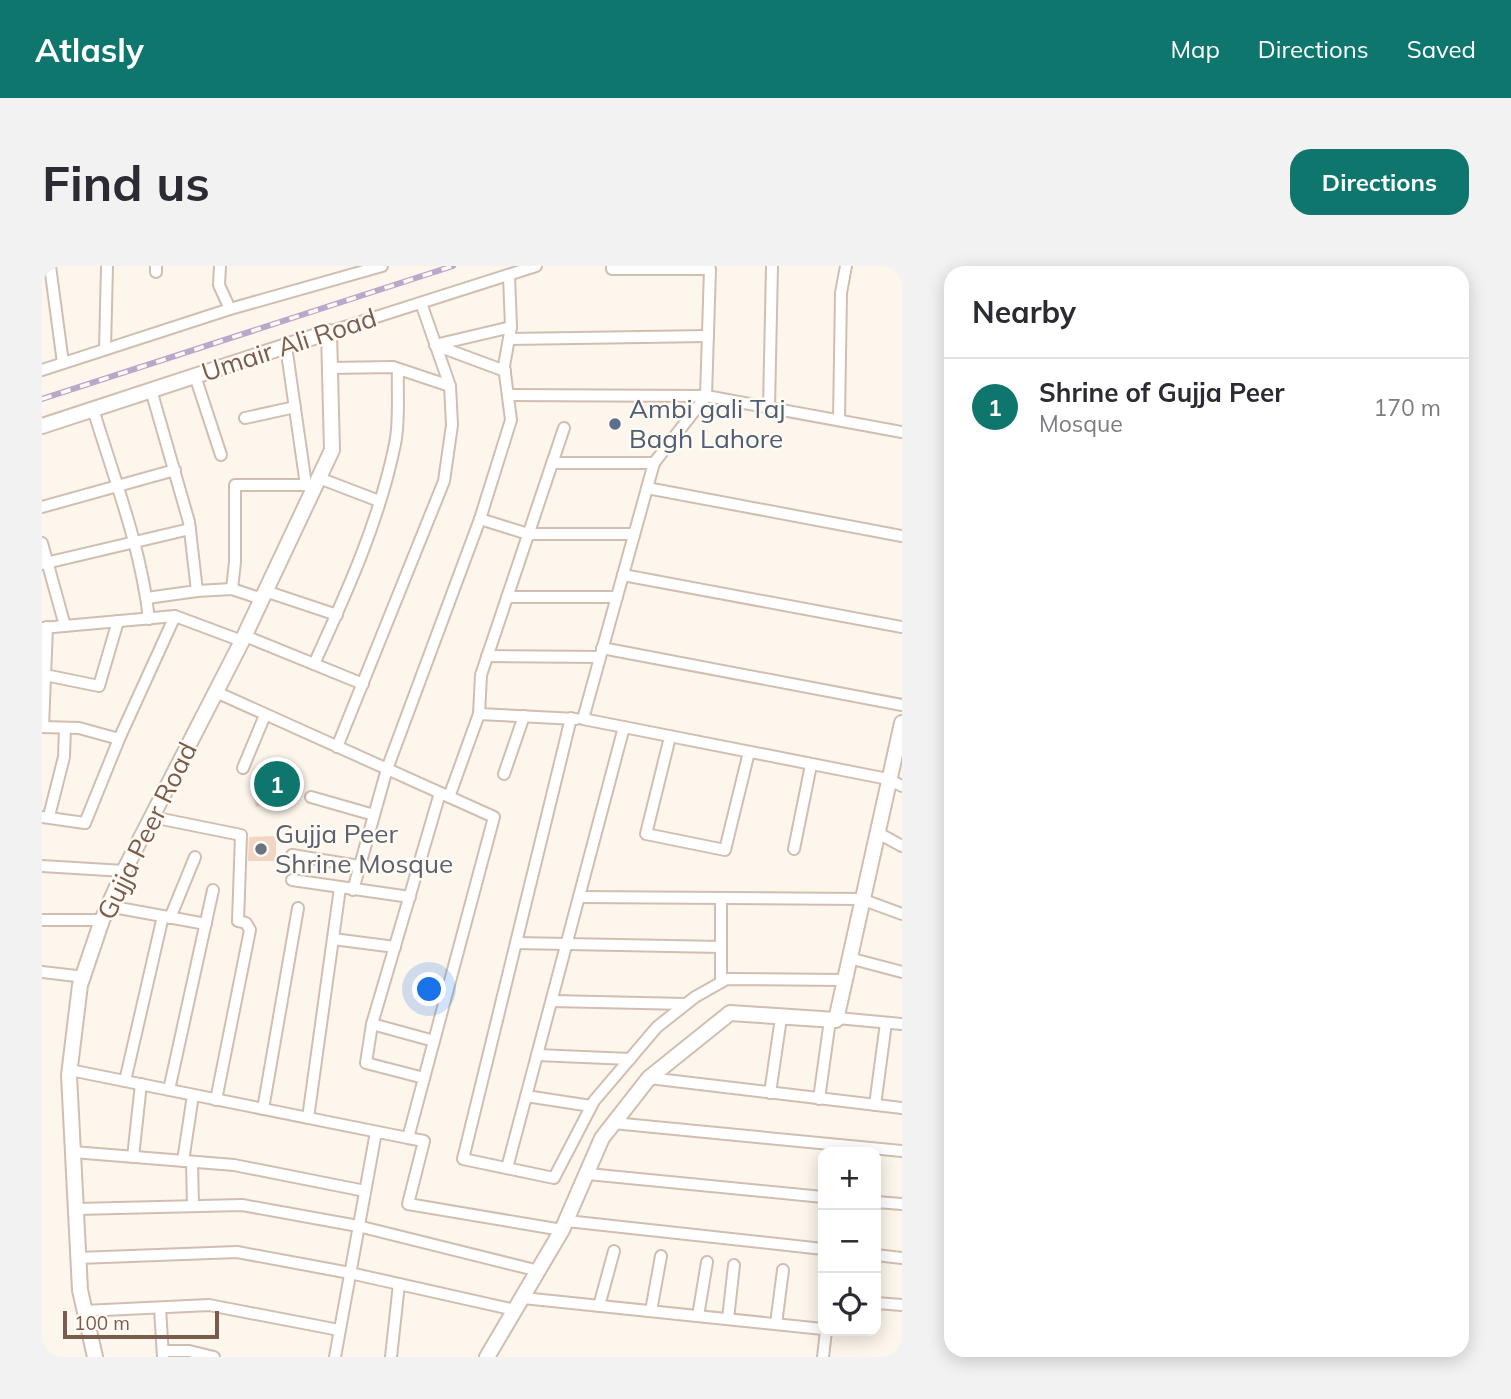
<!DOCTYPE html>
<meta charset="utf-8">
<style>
:root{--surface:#fff;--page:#f2f2f3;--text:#2b2b33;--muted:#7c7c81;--line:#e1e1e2;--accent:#0f766e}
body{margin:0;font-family:Mulish,sans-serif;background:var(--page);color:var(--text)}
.controls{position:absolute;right:21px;bottom:21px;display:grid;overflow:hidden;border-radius:14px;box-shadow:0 4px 18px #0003}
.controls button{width:63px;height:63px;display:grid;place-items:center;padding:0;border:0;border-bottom:2px solid var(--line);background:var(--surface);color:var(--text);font:35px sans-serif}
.scale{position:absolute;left:21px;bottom:18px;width:156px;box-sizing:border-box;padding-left:7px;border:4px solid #7a5c4d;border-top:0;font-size:19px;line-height:24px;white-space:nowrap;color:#7a5c4d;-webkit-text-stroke:5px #fffaf3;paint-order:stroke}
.you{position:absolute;left:388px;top:724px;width:24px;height:24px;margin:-18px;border:5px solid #fff;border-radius:50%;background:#1a73e8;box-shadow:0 0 0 10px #1a73e833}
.badge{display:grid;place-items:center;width:46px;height:46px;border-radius:50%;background:var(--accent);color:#fff;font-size:23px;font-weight:700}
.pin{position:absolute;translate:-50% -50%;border:4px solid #fff;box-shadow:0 2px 7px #0006}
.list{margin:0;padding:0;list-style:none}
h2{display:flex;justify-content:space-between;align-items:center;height:91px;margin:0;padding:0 28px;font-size:30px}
h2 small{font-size:23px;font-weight:400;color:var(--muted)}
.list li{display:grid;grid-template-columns:46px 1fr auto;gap:21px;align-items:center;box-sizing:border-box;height:98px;padding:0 28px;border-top:2px solid var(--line)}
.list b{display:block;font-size:26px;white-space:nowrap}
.list p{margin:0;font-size:23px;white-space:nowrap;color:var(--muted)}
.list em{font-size:23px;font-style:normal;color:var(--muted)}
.icon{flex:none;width:38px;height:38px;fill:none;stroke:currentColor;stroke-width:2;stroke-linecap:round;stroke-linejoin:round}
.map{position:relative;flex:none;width:860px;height:1091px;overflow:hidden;border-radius:21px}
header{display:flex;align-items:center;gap:42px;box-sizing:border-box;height:98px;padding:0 35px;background:var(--accent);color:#fff}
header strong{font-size:33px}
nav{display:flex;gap:38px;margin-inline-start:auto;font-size:24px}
.intro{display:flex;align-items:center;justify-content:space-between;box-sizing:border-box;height:168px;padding:0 42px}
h1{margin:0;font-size:49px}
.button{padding:18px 32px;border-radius:21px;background:var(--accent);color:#fff;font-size:24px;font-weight:700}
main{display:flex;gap:42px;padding:0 42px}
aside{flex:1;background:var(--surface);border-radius:21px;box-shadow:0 4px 18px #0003}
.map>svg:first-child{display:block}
.building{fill:#f3d5c3}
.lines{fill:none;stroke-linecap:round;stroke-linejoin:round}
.minor-casing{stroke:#d1beb0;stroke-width:14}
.tertiary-casing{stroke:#d1beb0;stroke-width:18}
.minor{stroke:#fff;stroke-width:10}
.tertiary{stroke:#fff;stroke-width:14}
.rail-casing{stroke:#b9a8c9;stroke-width:6}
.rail{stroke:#fffaf3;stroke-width:3.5;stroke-dasharray:10;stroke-linecap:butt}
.service-dot{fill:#5c6f8a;stroke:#fffaf3;stroke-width:2.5}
.worship-dot{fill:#6b7280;stroke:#fffaf3;stroke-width:2.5}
.labels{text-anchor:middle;stroke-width:5;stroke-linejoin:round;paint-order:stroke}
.street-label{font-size:26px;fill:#7a5c4d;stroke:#fffaf3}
.service-label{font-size:26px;fill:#4e5e75;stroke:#fffaf3;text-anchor:start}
.worship-label{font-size:26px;fill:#5b616d;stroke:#fffaf3;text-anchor:start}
</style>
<header>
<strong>Atlasly</strong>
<nav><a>Map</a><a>Directions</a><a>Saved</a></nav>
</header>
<div class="intro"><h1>Find us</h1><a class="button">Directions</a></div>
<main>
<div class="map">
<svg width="860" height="1091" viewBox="0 0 860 1091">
<rect width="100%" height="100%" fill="#fdf6ec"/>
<!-- building -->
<g class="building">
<path d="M231 519 235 537 214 541 210 523Z"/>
<path d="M234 570V595H206L207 571Z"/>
</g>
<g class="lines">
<defs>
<g id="minor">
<path d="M8 0 21 97"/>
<path d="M178 0 177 19 188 43"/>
<path d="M114 6V0"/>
<path d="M287 66 494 0"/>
<path d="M467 73 666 70"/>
<path d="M393 79 469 61"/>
<path d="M393 79 463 105"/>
<path d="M244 80 264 219"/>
<path d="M63 83 65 0"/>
<path d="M288 102 351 101 408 120"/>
<path d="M0 104 188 43 340 0"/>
<path d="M153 110 179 189"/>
<path d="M109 124 147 256 155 325 190 323 220 333"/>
<path d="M467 129 664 130 668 3H570V0"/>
<path d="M727 141 730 0"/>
<path d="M51 143C72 212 99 281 107 353"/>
<path d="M203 152 253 141"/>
<path d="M797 154 799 27 804 0"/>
<path d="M860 166 664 130 612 197 541 453 846 513 860 520"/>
<path d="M510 197H612"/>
<path d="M277 212 337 235"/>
<path d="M605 222 860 270"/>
<path d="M0 241 133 204"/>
<path d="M438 253 486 268H592"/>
<path d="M0 277 23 360"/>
<path d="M0 298 148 263"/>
<path d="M581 309 860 361"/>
<path d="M190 323 193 296V219H273"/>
<path d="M223 325 295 349"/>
<path d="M465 331H575"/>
<path d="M105 332 155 325"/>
<path d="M0 362 133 350 200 375"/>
<path d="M203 370 321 418"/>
<path d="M560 382 860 439"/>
<path d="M445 390 558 391"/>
<path d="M272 398C305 326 337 256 353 178 358 154 355 127 356 103"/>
<path d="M3 409 57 420 76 355"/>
<path d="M437 448 439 409 522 162"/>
<path d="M529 452 421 893 512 912 552 835 615 761 653 731 685 713 803 714"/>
<path d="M0 461 37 462 77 473"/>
<path d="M1 461 5 361"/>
<path d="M628 471 604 568 683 584 707 486"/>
<path d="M295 481 402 215 410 159 408 120 379 37"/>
<path d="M201 502 223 449"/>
<path d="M462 508 482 450"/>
<path d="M269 531 332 549"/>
<path d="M407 531 437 448 534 453"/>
<path d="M7 550 22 491 23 462"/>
<path d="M0 551 43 557 77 473 133 350"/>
<path d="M110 551 199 569 196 655 204 657 208 664 174 834"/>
<path d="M836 567 860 580"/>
<path d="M752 583 769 499"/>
<path d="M250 589 317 600"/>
<path d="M0 600 82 605"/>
<path d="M250 614 368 631"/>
<path d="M311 624 345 503 438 253 469 154 462 100 469 61 467 10"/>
<path d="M537 631 819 633 860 648"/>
<path d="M66 640 164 658"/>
<path d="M128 652 153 591"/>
<path d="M0 654H60"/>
<path d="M291 673 353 681"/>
<path d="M474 677 679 681"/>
<path d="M807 692 860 706"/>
<path d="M0 706 43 711"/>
<path d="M679 716V632"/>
<path d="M510 735 644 738"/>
<path d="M795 752 860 758"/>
<path d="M330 758 392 775"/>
<path d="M495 789 588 793"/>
<path d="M28 804 366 872 452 551 174 426"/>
<path d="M382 812 324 797 330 758 398 527"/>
<path d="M607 812 860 842"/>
<path d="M83 815 121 650"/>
<path d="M127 824 171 624"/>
<path d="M728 827 739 752"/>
<path d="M484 830 549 840"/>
<path d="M777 833 788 754"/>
<path d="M833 839 844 757"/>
<path d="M221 843 256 642"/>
<path d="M266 852 298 622"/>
<path d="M571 857 860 885"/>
<path d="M366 872 382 875 366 938 520 964"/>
<path d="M31 886 192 899 323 925"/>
<path d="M91 891 99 818"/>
<path d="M141 895 151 829"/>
<path d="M150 896 151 940"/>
<path d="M465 902 582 461"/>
<path d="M546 908 781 931"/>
<path d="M834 936 860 938"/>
<path d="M34 943 200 939 316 960 497 1005"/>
<path d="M525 955 781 983"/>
<path d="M834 989 860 992"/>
<path d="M36 992 195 986 308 1007 473 1044"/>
<path d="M481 1032 781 1063"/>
<path d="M834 1037 860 1039"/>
<path d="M557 1040 572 985"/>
<path d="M118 1042 121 1091"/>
<path d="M42 1045 167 1039 297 1064"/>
<path d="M609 1045 619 990"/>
<path d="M656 1050 665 996"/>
<path d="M686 1053 692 999"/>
<path d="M734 1058 741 1004"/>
<path d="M121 1085H147L172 1091"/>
<path d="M293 1091 334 866"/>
<path d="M349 1091 357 1018"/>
<path d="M781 1091 784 1065"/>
</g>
<g id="tertiary">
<path d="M0 160 287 66 290 184 200 375 82 605 60 654 38 719 27 809 38 1024 53 1091"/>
<path d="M445 1091 520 964 560 872 607 812 688 747 794 754 860 457"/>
</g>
</defs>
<!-- minor casing -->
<use href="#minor" class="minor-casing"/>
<!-- tertiary casing -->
<use href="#tertiary" class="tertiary-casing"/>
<!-- minor -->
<use href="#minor" class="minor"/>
<!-- tertiary -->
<use href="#tertiary" class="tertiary"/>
<defs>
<path id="rail" d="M0 133 411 0"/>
</defs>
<!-- rail casing -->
<use href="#rail" class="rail-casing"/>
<!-- rail -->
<use href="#rail" class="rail"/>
</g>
<!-- markers -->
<circle class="service-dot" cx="573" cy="158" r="7"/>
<circle class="worship-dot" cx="219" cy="583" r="7"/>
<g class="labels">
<!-- street labels -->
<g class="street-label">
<text transform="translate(247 79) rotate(-18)" y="9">Umair Ali Road</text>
<text transform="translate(105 565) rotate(-64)" y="9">Gujja Peer Road</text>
</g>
<!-- service labels -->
<g class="service-label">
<text x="587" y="152">Ambi gali Taj<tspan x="587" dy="30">Bagh Lahore</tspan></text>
</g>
<!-- worship labels -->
<g class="worship-label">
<text x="233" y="577">Gujja Peer<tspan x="233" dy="30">Shrine Mosque</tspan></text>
</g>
</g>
</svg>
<div class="controls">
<button>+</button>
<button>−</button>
<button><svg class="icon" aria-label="locate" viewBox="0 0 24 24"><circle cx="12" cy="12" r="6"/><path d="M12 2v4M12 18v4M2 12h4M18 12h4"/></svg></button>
</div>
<div class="scale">100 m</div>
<div class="you"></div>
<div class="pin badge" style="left:235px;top:518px">1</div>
</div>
<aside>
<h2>Nearby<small></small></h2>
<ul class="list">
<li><span class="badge">1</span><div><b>Shrine of Gujja Peer</b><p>Mosque</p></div><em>170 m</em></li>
</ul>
</aside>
</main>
